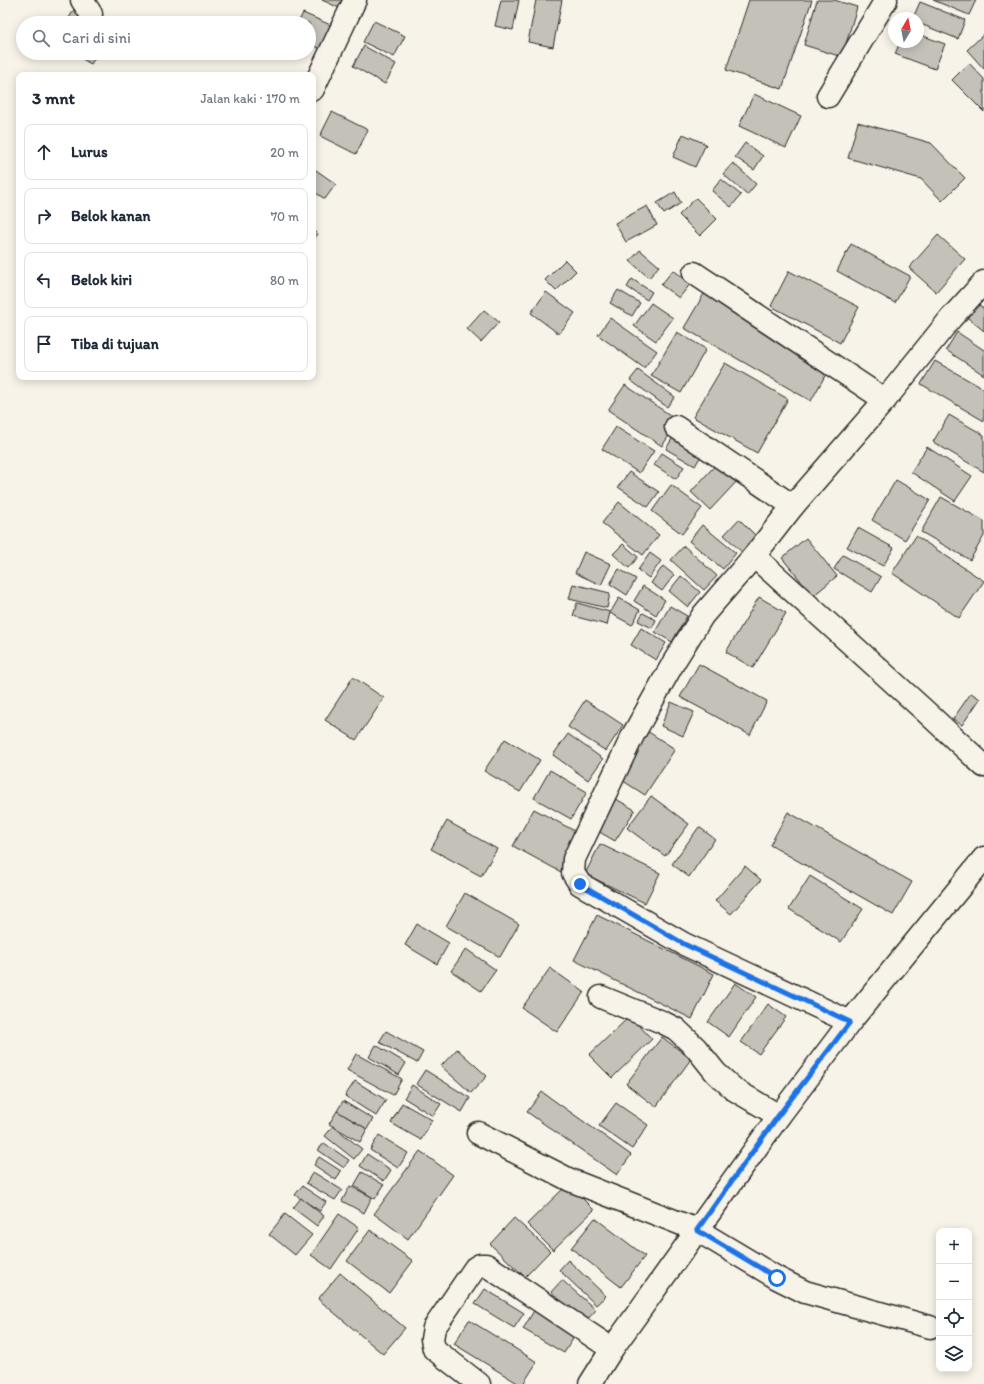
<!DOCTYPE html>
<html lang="id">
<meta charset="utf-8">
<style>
:root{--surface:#fff;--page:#f2f2f3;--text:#1f2937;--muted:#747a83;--line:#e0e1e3}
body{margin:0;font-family:Itim,sans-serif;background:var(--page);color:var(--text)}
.controls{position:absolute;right:12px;bottom:12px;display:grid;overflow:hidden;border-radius:8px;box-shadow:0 2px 10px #0003}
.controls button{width:36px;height:36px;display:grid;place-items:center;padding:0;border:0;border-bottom:1px solid var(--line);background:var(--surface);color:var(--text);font:20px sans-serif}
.compass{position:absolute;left:888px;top:12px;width:36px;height:36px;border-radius:50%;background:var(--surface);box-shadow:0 2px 10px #0003;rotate:10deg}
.stop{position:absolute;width:12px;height:12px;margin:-9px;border:3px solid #1a73e8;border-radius:50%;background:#fff}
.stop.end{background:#1a73e8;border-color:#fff;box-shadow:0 1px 4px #0008}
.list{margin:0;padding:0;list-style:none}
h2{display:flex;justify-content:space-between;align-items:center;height:52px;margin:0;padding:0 16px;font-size:17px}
h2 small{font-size:13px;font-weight:400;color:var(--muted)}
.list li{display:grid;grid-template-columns:26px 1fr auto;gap:12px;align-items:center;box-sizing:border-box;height:56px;margin:0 8px 8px;padding:0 8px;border:1px solid var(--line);border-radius:8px}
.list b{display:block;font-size:15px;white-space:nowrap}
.list em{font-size:13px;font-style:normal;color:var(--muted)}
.icon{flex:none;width:22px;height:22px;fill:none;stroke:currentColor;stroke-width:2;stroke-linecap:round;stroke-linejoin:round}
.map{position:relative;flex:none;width:984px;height:1384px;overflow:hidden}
.search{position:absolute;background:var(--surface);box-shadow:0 2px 10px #0003;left:16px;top:16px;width:300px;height:44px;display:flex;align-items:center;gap:10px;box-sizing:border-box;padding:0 14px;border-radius:22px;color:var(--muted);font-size:15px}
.panel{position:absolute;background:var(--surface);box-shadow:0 2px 10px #0003;left:16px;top:72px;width:300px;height:308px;border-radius:8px}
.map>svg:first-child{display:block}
.building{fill:#c4c1b9;stroke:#2b2b2b}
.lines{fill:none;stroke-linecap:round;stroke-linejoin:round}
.minor-casing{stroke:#2b2b2b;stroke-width:25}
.major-casing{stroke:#2b2b2b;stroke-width:25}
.minor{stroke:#f7f3e8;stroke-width:22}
.major{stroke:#f7f3e8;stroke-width:22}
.route{stroke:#1a73e8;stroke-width:5}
</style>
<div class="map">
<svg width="984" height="1384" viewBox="0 0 984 1384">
<rect width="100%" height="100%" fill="#f7f3e8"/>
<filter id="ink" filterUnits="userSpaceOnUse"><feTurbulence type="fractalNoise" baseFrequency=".025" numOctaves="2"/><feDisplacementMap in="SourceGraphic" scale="8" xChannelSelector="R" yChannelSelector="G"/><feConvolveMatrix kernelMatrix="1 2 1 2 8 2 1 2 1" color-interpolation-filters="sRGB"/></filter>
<g filter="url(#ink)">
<!-- building -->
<g class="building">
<path d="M322 0H351L346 11Z"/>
<path d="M501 0H519L513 30 495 26Z"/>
<path d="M536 0H562L553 47 528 42Z"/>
<path d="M749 0H812L782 89 726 70Z"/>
<path d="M817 0H834L857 7 842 57 804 45Z"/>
<path d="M933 0H976L969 15Z"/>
<path d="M920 2 965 20 958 39 918 23V18H913Z"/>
<path d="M75 8 100 23H66Z"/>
<path d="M303 13 333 26 323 50 309 44V23H298Z"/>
<path d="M374 21 405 36 394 57 363 42Z"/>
<path d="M918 34 945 44 935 69 895 54 900 42H918Z"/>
<path d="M984 34V69L967 50Z"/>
<path d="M364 46 396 64 385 84 353 66Z"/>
<path d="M72 53H98L91 64Z"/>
<path d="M969 63 984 79V112L952 80Z"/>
<path d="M754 94 801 116 786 148 739 126Z"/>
<path d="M332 112 368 130 356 154 320 136Z"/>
<path d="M858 122 931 143 965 178 942 201 921 179 848 158Z"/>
<path d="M683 134 706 144 695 167 673 157Z"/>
<path d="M745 143 763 156 754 170 735 157Z"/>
<path d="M733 163 756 184 747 195 723 174Z"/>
<path d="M313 168 336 184 325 199 313 191Z"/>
<path d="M721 179 741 195 731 207 712 191Z"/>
<path d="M675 192 681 203 664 214 657 203Z"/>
<path d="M696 198 717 219 700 236 679 215Z"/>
<path d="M647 206 657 225 626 242 615 223Z"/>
<path d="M313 231 318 234 313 240Z"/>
<path d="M938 235 965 259 936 292 909 268Z"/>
<path d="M851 244 910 276 895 303 837 271Z"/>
<path d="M640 250 659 266 649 278 630 261Z"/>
<path d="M565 260 576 271 556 291 545 280Z"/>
<path d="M673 270 691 283 679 298 661 285Z"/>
<path d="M789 271 859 307 840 343 771 306Z"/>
<path d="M632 279 652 292 647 300 627 287Z"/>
<path d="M618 290 640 303 632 316 610 303Z"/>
<path d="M546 292 575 313 559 334 531 313Z"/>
<path d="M705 292 831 365 811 401 684 328Z"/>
<path d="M973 300 984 309V331L963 314Z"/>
<path d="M651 303 673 318 656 341 634 326Z"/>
<path d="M484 310 499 322 481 342 467 329Z"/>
<path d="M610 318 657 351 644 368 598 335Z"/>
<path d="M677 332 706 349 681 393 651 376Z"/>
<path d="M957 332 984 350V375L946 350Z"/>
<path d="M935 361 984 389V421L921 384Z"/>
<path d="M725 363 788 399 757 453 693 417Z"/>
<path d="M638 370 675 397 667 407 630 380Z"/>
<path d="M625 385 679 421 662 446 608 410Z"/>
<path d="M949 415 984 435V472L933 442Z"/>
<path d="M616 427 654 451 639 473 602 449Z"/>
<path d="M676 432 705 449 695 466 666 449Z"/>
<path d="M927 447 972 476 955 501 911 472Z"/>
<path d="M662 453 684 467 676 479 654 465Z"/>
<path d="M719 461 739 479 710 510 691 492Z"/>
<path d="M629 472 659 492 648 507 618 487Z"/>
<path d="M896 480 930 500 905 540 872 520Z"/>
<path d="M671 485 702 508 682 534 652 511Z"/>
<path d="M941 497 984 521V536L970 560 921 532Z"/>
<path d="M619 502 659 535 643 555 602 523Z"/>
<path d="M739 519 760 540 745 555 724 535Z"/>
<path d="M702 525 736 553 723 569 689 541Z"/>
<path d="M858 528 894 548 883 566 847 547Z"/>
<path d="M916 536 984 581 959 618 892 573Z"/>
<path d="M806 538 837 576 813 596 782 558Z"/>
<path d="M623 544 638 557 629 568 613 554Z"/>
<path d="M684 546 717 576 704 590 671 560Z"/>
<path d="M584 552 611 564 601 585 575 573Z"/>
<path d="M650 553 661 561 649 578 638 570Z"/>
<path d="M843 555 881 577 872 592 834 569Z"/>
<path d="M663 566 674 575 662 591 651 583Z"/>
<path d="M619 569 636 579 627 595 610 584Z"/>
<path d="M681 576 700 592 688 607 669 591Z"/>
<path d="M573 584 610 593 607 608 569 599Z"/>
<path d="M643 586 665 600 656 615 634 601Z"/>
<path d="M759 597 786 613 753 668 726 652Z"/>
<path d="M619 598 640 610 632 625 610 613Z"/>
<path d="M577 603 610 612 607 625 573 616Z"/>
<path d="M670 606 687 616 672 642 655 632Z"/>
<path d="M643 613 656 620 652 628 638 621Z"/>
<path d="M641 628 666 643 656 660 631 645Z"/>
<path d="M699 664 767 701 750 735 680 697Z"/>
<path d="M353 677 384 698 356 740 325 720Z"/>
<path d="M971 693 980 699 962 725 953 719Z"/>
<path d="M585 700 623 725 606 751 568 727Z"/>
<path d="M671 702 694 712 683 736 661 726Z"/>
<path d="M647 731 675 749 645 795 617 777Z"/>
<path d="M568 734 603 759 588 780 553 755Z"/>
<path d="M505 739 540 760 520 792 484 771Z"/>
<path d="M550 770 587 792 571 819 534 798Z"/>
<path d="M651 796 689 824 665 856 627 828Z"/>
<path d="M616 799 635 810 615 841 596 830Z"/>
<path d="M534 809 582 835 561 872 513 846Z"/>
<path d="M788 812 912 882 893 915 770 845Z"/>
<path d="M447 821 497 849 481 876 431 849Z"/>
<path d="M699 827 715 839 689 877 672 864Z"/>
<path d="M600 844 660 873 645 903 585 874Z"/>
<path d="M745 866 761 880 731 914 715 901Z"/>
<path d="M810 876 863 909 841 942 789 909Z"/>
<path d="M465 893 519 924 500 957 446 926Z"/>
<path d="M597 915 714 974 692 1019 574 960Z"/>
<path d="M417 924 449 943 437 964 405 945Z"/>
<path d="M466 949 496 970 481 991 451 971Z"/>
<path d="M550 968 584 992 557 1032 522 1008Z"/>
<path d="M735 983 756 997 729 1037 708 1022Z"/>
<path d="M768 1004 786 1017 759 1054 741 1042Z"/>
<path d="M630 1016 652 1039 612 1078 589 1055Z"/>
<path d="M386 1031 423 1052 417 1063 379 1042Z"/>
<path d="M662 1037 691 1059 656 1107 626 1084Z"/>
<path d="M376 1045 406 1063 399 1075 369 1057Z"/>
<path d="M457 1049 487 1076 471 1093 441 1066Z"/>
<path d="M356 1054 402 1079 393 1095 347 1070Z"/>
<path d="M425 1070 470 1098 462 1112 416 1084Z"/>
<path d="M355 1081 386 1100 376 1116 345 1096Z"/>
<path d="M412 1085 441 1104 433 1116 404 1098Z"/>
<path d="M542 1092 631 1155 617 1175 527 1112Z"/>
<path d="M343 1101 373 1119 367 1129 337 1111Z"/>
<path d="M402 1103 432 1120 421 1140 391 1123Z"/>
<path d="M616 1103 648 1125 632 1149 599 1126Z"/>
<path d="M337 1111 367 1129 360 1142 329 1124Z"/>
<path d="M333 1126 362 1149 354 1159 325 1136Z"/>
<path d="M379 1135 408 1153 398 1168 370 1150Z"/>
<path d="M324 1143 349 1160 344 1168 318 1150Z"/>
<path d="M420 1151 453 1175 408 1239 374 1214Z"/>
<path d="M367 1154 391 1170 384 1181 360 1166Z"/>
<path d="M319 1157 341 1171 336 1180 314 1165Z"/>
<path d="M313 1172 342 1190 335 1200 306 1183Z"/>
<path d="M362 1172 384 1185 375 1199 354 1186Z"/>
<path d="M568 1184 594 1210 553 1250 527 1224Z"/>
<path d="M302 1186 326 1202 320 1211 295 1195Z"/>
<path d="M350 1186 372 1197 364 1213 342 1201Z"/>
<path d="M301 1198 324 1216 317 1226 293 1208Z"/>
<path d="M285 1214 312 1235 295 1255 269 1234Z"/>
<path d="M339 1214 359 1228 331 1269 311 1255Z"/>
<path d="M514 1218 550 1251 525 1277 490 1244Z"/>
<path d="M595 1218 645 1256 621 1287 571 1248Z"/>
<path d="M370 1230 413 1261 389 1293 347 1261Z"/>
<path d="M568 1260 606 1296 596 1305 559 1270Z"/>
<path d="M340 1273 405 1328 383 1354 318 1299Z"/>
<path d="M562 1280 596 1310 585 1322 551 1292Z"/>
<path d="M485 1289 524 1313 514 1328 475 1304Z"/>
<path d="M535 1309 576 1334 564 1353 523 1329Z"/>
<path d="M469 1320 537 1362 523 1384H519L454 1344Z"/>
</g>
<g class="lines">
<defs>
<g id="minor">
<path d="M82 0 91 14"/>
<path d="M313 89 355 0"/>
<path d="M828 96 886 0"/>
<path d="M694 273 885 400"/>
<path d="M676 427 793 506"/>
<path d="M754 556 925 711 984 766"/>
<path d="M601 997 662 1022 676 1029 696 1048 716 1073 735 1090 779 1116"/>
<path d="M850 1022 684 944 580 884 573 873 574 859 633 735 675 660 703 615 754 556 793 506 885 400 951 318 984 282"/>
<path d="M478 1133 570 1180 697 1230 777 1278 805 1292 930 1327"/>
<path d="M479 1384 434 1349 432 1339 434 1328 475 1268 480 1265H486L612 1349"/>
</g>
<path id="major" d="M590 1384 612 1349 779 1116 850 1022 984 858"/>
</defs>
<!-- minor casing -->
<use href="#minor" class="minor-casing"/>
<!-- major casing -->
<use href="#major" class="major-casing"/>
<!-- minor -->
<use href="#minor" class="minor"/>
<!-- major -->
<use href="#major" class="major"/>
</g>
</g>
<g class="lines" filter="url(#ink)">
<!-- route -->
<path class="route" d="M580 884 684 944 850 1022 778 1116 697 1230 777 1278"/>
</g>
</svg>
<div class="controls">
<button>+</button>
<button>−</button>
<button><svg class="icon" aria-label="locate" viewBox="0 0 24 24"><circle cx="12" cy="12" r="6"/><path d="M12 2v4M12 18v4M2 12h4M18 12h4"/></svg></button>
<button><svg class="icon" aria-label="layers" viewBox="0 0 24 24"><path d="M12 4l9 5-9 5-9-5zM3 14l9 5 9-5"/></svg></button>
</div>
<svg class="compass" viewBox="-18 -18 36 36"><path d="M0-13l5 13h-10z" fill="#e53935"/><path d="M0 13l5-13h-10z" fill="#747a83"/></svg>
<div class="stop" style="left:777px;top:1278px"></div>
<div class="stop end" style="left:580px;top:884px"></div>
<div class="search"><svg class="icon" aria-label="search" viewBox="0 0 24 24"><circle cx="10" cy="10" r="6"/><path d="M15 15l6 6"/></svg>Cari di sini</div>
<section class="panel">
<h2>3 mnt<small>Jalan kaki · 170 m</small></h2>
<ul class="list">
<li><svg class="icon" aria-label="ahead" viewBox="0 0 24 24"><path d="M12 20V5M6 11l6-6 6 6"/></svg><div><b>Lurus</b></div><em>20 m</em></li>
<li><svg class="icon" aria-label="right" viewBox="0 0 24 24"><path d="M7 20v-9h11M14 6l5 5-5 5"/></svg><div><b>Belok kanan</b></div><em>70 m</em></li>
<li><svg class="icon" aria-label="left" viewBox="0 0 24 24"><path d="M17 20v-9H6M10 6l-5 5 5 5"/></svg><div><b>Belok kiri</b></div><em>80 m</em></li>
<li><svg class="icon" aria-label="arrive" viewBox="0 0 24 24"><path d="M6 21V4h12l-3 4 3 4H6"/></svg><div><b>Tiba di tujuan</b></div></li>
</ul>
</section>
</div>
